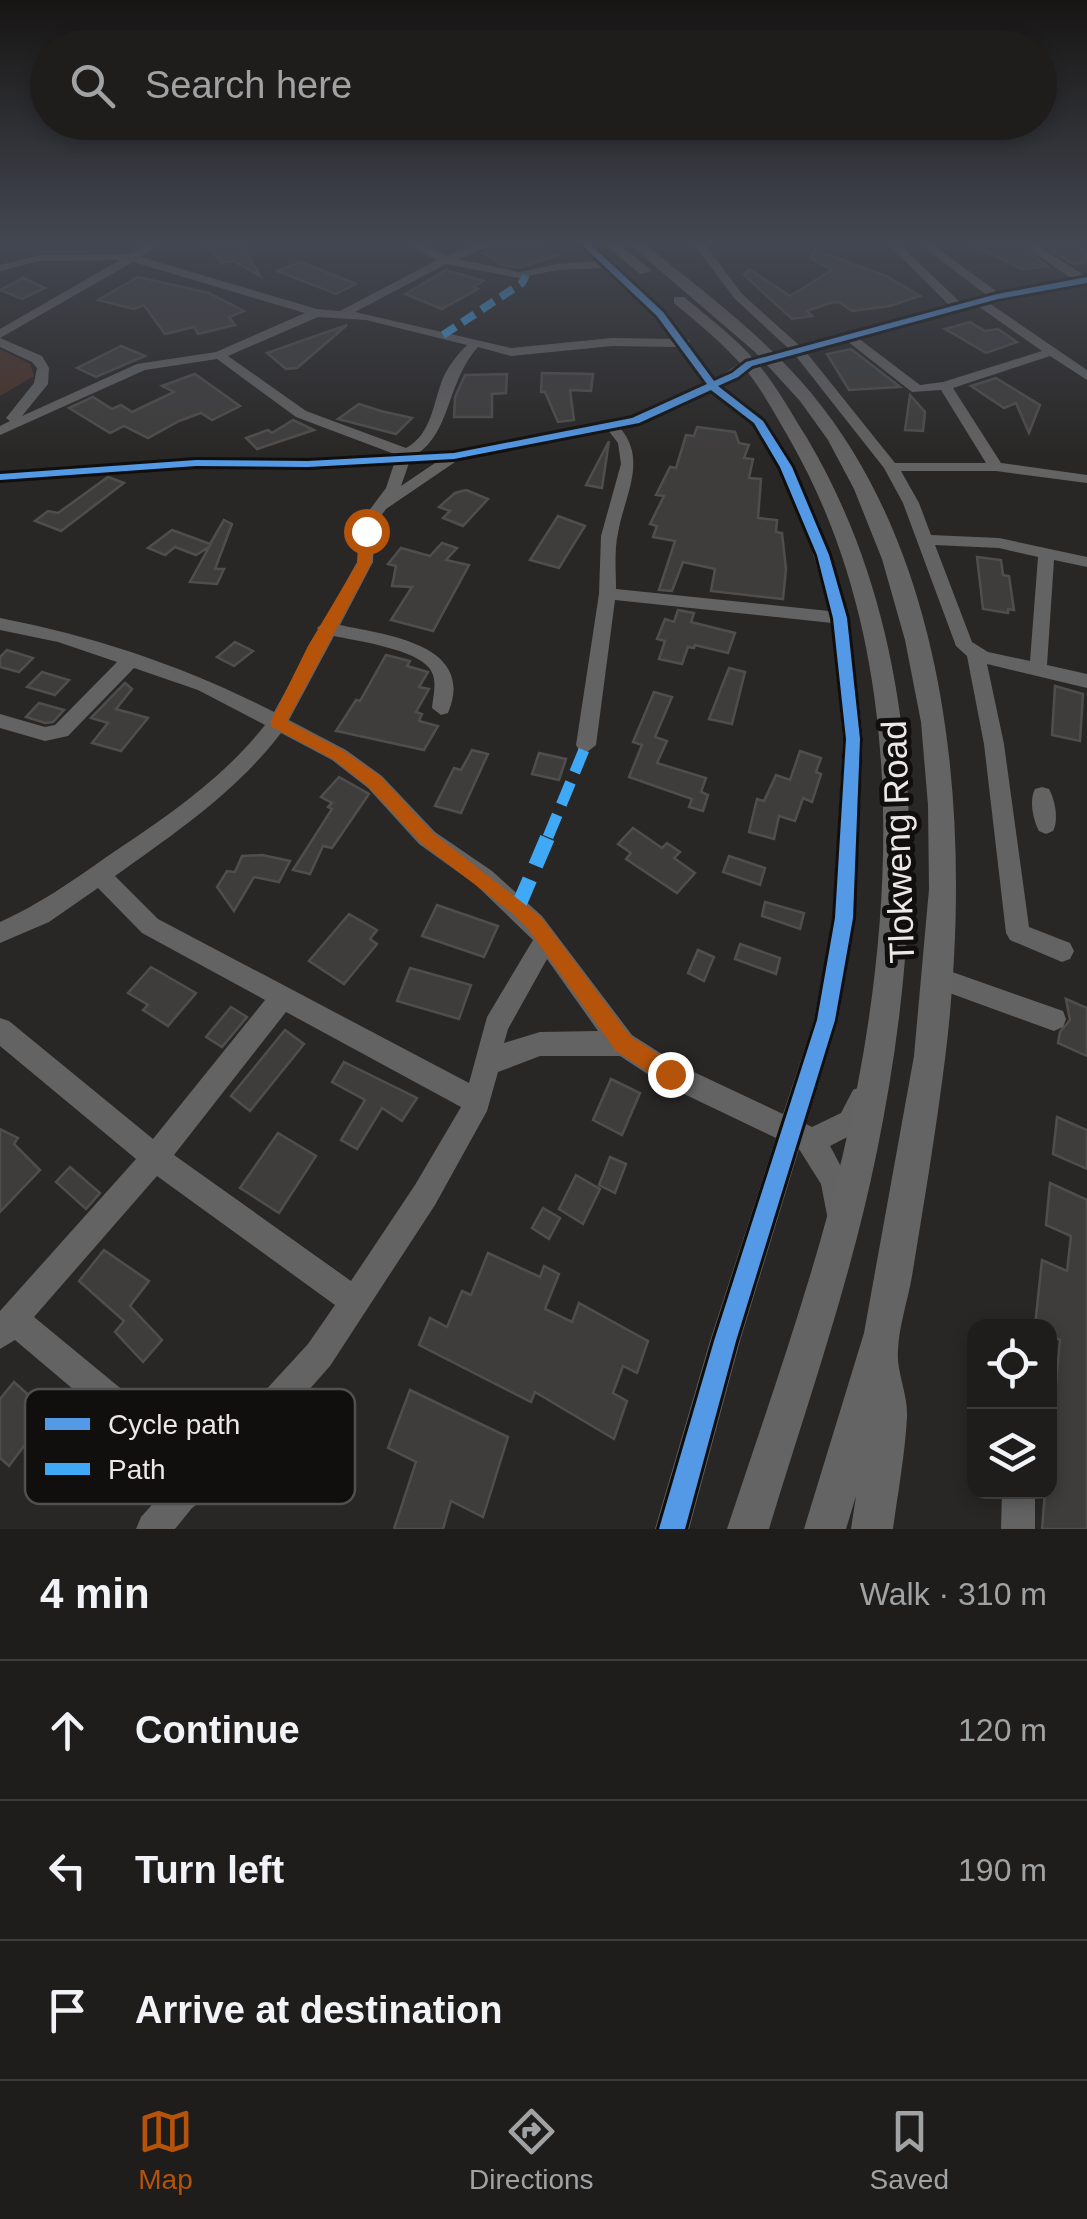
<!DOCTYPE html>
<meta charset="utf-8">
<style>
:root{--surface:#1f1d1c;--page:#2c2a29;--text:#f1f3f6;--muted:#a1a2a3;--line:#3c3b3b;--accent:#b45309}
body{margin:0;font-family:Arial,sans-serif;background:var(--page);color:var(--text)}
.controls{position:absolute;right:30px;bottom:30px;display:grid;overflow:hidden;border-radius:20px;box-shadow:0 5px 15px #0003}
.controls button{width:90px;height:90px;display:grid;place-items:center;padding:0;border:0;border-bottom:2px solid var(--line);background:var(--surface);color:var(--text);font:50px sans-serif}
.stop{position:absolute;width:30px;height:30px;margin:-22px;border:8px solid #b45309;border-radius:50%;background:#fff}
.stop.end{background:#b45309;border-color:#fff;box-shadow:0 2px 10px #0008}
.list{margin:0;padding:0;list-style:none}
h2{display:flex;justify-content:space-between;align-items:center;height:130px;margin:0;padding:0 40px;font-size:42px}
h2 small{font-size:32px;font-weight:400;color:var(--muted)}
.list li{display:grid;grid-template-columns:65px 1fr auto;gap:30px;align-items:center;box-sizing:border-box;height:140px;padding:0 40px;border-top:2px solid var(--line)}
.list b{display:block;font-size:38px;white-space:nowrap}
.list em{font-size:32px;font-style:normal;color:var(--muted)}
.icon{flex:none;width:55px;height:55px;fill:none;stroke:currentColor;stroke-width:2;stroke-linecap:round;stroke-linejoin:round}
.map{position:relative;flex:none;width:1087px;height:1529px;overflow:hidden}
.search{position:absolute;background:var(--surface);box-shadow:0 5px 15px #0003;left:30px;right:30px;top:30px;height:110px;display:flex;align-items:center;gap:25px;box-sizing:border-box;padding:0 35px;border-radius:55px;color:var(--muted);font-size:38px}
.sheet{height:550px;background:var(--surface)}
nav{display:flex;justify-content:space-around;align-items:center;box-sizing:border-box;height:140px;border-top:2px solid var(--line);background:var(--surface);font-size:28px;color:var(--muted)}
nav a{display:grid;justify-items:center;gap:5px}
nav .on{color:var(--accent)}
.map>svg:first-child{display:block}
.green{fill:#4b3227}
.building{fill:#3f3d3c;stroke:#504e4c;stroke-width:2.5}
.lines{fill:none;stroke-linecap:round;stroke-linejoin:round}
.minor{fill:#646363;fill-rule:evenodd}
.major{fill:#656464;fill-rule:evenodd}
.quiet-far2{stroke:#3fa9f5;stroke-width:8;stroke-dasharray:15 8;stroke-linecap:butt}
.quiet-far1{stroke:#3fa9f5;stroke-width:11;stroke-dasharray:24 11;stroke-linecap:butt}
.quiet{stroke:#3fa9f5;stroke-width:15;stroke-dasharray:30 15;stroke-linecap:butt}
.cycleway-casing{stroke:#110f0e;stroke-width:6}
.cycleway{fill:#5399e6;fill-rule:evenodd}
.route{fill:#b45309}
.labels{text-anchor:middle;stroke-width:10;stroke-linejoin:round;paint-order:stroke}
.street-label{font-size:35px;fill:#ebe8e7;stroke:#110f0e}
.key{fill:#110f0e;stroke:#52504f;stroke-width:2.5}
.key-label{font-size:28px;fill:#ebe8e7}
</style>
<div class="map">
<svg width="1087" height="1529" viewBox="0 0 1087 1529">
<rect width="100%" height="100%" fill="#292725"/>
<!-- green -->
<path class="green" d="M0 349 30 364 34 376 0 396Z"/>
<!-- building -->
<g class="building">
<path d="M206 243H241L260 276 234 261 221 263Z"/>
<path d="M502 243H529L557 255 519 268 501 264 483 253Z"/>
<path d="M967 243H1017L1048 267 1022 269Z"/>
<path d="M1040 243H1071L1087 253V262L1073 264Z"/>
<path d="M815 250 886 276 920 296 890 306 852 311 839 302 830 303 807 311 812 316 792 319 744 275 749 269 790 296 832 270 811 258Z"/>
<path d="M301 262 356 284 336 294 277 271Z"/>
<path d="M446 270 483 281 473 287 478 289 442 309 405 294Z"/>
<path d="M138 277 209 293 244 311 229 317 235 325 198 334 194 327 165 334 144 305 134 309 98 300Z"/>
<path d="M23 278 45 288 22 299 0 290Z"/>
<path d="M970 322 985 331 998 329 1017 342 986 353 945 329Z"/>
<path d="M347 325 297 368 286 369 267 353Z"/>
<path d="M121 346 145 356 96 377 77 368Z"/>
<path d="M851 349 900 387 849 390 827 354Z"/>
<path d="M542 373 593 374 591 391 570 390 574 420 558 422 545 392H541Z"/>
<path d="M195 374 240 406 212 420 201 413 179 421 148 438 124 426 110 433 69 408 93 397 112 409 121 405 132 412 174 392 162 386Z"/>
<path d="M507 374 506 393 492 394V417H454L455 397 465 375Z"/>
<path d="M996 378 1040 405 1029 433 1016 403 1004 408 971 386Z"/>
<path d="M910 395 925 412 923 431 905 430Z"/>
<path d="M359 404 381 411 412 418 396 434 338 419Z"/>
<path d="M293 420 314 430 257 449 246 438 268 430 272 433Z"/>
<path d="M697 427 735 432 739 443 749 445 744 458 753 459 749 478 761 479 758 518 777 520 776 532 782 533 786 569 783 599 711 591 715 569 683 562 672 591 659 590 675 541 653 537 657 526 650 524 664 496 656 495 670 467 676 468 686 435 694 436Z"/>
<path d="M609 441 602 488 586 485Z"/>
<path d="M108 477 124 483 61 531 35 521 48 511 58 513Z"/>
<path d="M466 490 488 499 463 526 443 518 450 511 439 507 455 493Z"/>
<path d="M558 516 585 526 559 568 530 560Z"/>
<path d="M224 520 232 524 215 569H224L217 584 190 582 209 547 196 555 175 547 165 555 148 548 172 530 210 544Z"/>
<path d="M442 543 457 548 446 560 469 565 433 631 391 620 412 587 392 586 396 566 388 564 401 548 430 556Z"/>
<path d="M977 557 1001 560 1003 575 1009 576 1014 610 1008 609V613L983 609Z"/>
<path d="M678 610 694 613 691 622 735 633 728 653 695 645 694 648 688 647 682 664 659 659 665 641 657 639 665 619 674 622Z"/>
<path d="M235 642 253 651 234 666 217 657Z"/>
<path d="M7 650 33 658 19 672 0 667V657Z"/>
<path d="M386 655 410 661 407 666 428 672 419 687 429 689 416 712 422 714 419 721 438 726 424 750 336 731 356 700 360 701Z"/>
<path d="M729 668 745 672 732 724 709 719Z"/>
<path d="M42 672 69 680 55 695 27 687Z"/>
<path d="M125 683 132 689 116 709 148 718 121 751 92 743 108 723 91 718Z"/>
<path d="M1055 686 1083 694 1080 741 1052 735Z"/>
<path d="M654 692 672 697 655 737 667 741 657 763 706 778 701 792 708 795 703 811 689 807 692 799 629 777 642 745 633 742Z"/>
<path d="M39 703 64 710 53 722 45 723 26 717Z"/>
<path d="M472 750 488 754 461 813 435 806 454 768 461 770Z"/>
<path d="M800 751 821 758 816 772 821 774 812 802 803 798 795 821 779 816 774 839 749 832 757 799 764 801 776 775 790 780Z"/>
<path d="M539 753 566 759 559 780 532 774Z"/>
<path d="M339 777 369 794 332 848 323 846 310 874 293 870 332 809 328 807 332 803 321 797Z"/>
<path d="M633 828 662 848 667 843 680 852 674 858 695 873 677 893 626 859 631 853 618 844Z"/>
<path d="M262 855 290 861 279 882 254 877 234 911 217 887 227 871 235 872 242 856Z"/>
<path d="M729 856 765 868 760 885 723 872Z"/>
<path d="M765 902 804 913 800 929 762 916Z"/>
<path d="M437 905 498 926 484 957 422 936Z"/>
<path d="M349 914 377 930 370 939 377 944 344 984 309 961Z"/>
<path d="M740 944 780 958 776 974 735 959Z"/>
<path d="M698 950 714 957 704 981 688 973Z"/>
<path d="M151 967 196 993 168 1026 143 1010 148 1005 128 993Z"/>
<path d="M410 968 471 985 459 1019 397 1001Z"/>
<path d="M1066 999 1087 1008V1056L1058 1043 1060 1032 1070 1020Z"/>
<path d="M231 1007 247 1017 222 1047 206 1037Z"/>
<path d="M285 1030 304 1044 250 1111 231 1096Z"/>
<path d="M344 1062 417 1098 402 1121 382 1108 357 1149 341 1140 365 1100 332 1082Z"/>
<path d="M611 1079 640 1093 622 1135 593 1120Z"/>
<path d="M1057 1117 1087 1130V1169L1053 1154Z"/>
<path d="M0 1129 18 1138 14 1144 40 1170 0 1212Z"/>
<path d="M278 1133 316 1156 279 1213 240 1188Z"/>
<path d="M610 1157 626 1164 615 1193 599 1185Z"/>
<path d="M70 1167 100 1193 86 1209 56 1182Z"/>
<path d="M576 1175 600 1189 583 1224 559 1209Z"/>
<path d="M1050 1183 1087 1200V1529H1042L1045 1492H1050V1448L1060 1340 1050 1335V1326H1035L1042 1260 1067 1271 1071 1236 1046 1225Z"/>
<path d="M543 1208 560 1218 549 1239 532 1228Z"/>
<path d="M104 1250 149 1281 130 1306 162 1340 143 1362 115 1332 124 1321 79 1281Z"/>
<path d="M488 1253 540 1277 544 1266 559 1274 545 1309 572 1322 579 1303 648 1341 637 1373 623 1366 613 1393 627 1401 614 1439 535 1392 531 1402 419 1345 430 1318 447 1327 462 1291 471 1295Z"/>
<path d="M14 1382 44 1409 58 1393 96 1438 92 1442 59 1418 52 1427 45 1418 9 1466 0 1458V1399Z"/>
<path d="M410 1390 508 1437 483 1517 451 1501 443 1529H394L416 1462 388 1448Z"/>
</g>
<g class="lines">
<!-- minor -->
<g class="minor">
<path d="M150 243H163L141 257 317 309 340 311 437 260 405 243H419L446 256 482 243H498L458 259 519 272 557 264 597 261 579 243H590L664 311 685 339 689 340 690 345 715 379 744 361 789 349 734 298 693 243H704L742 294 800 346 950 306 887 243H898L961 303 988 296 918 243H930L999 293 1072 279 1021 243H1033L1087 277V283L989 303 1087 370V380L1050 356 953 388 1001 463 1087 475V483L996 471H901L919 503 931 535 999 538 1087 557V567L1054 560 1047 665 1087 674V688L987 664 1004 744 1029 927 1070 943 1074 951 1070 959 1062 962 1010 940 1006 933 984 744 967 656 956 646 903 503 884 468 795 355 754 367 720 387 763 418 793 467 831 555 849 618 863 739 855 918 838 1020 806 1124 812 1127 841 1113 853 1090 862 1086 871 1090 875 1099 859 1131 830 1146C842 1168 858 1195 848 1220L838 1224 828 1220 821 1184 799 1149 740 1341 689 1529H655L710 1341 776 1138 661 1083 620 1056H540L498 1072 487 1111 435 1205 330 1366 232 1477 192 1508 175 1529H136L141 1517 177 1477 15 1340 0 1349V1311L136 1159 0 1046V1018L9 1021 153 1139 265 1000 142 933 98 888 49 922 0 943V922C38 905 71 882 105 858 163 819 222 780 265 725L198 690 134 668 68 736 45 741 0 728V714L45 727 55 725 117 662 58 642 0 630V618C97 637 186 667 274 712L319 631 317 628 323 623 357 562 359 524 386 488 394 464 308 468 196 467 0 481V473L196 459 308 460 397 455 296 417 217 359 145 370 0 435V426L10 421 6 418 34 383 37 368 32 362 0 347V338L42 356 49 368 48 384 22 416 137 364 216 352 305 313 133 262 0 338V329L120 260 40 261 0 271V265L40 255 131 254ZM446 264 519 278 557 270 604 268 656 317 672 339 612 338 511 348 355 312ZM978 306 1042 351 943 382 920 385 858 338ZM318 317 366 320 467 345C457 355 449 365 443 378 433 403 432 434 406 448L306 411 228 356ZM847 341 912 392 941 390 986 463H895L806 352ZM612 346 678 347 705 384 631 418 454 452 417 454C451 432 447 381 478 347L511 356ZM710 391C723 403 742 412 753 425 790 468 815 556 829 611L616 589C616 571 614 551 618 533 624 497 648 460 620 428L640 424ZM608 430 618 443 621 464 601 536 599 594 576 745 579 750 586 753 596 745 615 600 832 623 843 739 833 918 814 1020 783 1114 679 1065 632 1035 542 916 492 871 435 832 382 776 346 750 289 720 334 636C357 641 416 649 430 669 438 680 433 696 432 708L441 715 448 713C477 644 386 635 340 625L373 562 375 524 386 509 458 460ZM438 461 401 486 409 463ZM935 545 999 548 1038 557 1030 661 988 652 972 642ZM281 733 332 760 368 788 419 844 476 885 533 940 487 1017 469 1083 158 919 115 876C175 833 236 792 281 733ZM547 959 598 1031 540 1032 504 1043 508 1029ZM286 1012 461 1107 415 1185 351 1281 174 1155ZM157 1176 335 1305 308 1344 204 1457 34 1317Z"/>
<path d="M1042 787 1049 789C1055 800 1059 820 1053 831L1046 834 1039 831C1033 820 1029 800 1035 789Z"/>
<path d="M941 968 1063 1011 1066 1019 1063 1027 1054 1031 933 987 929 979 933 971Z"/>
<path d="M1002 1492H1035V1529H1001Z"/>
</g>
<!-- major -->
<g class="major">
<path d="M603 243H618L652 271 640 274Z"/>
<path d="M628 243H643C702 290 764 336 812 394 957 570 972 842 945 1059 936 1131 924 1203 912 1276 908 1300 899 1325 898 1350 896 1371 908 1394 907 1417 905 1454 898 1492 893 1529H851L856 1496 846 1529H804L864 1333 914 1056 929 889 928 805 921 722 905 640 882 559 854 489 828 440 800 401 755 352Z"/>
<path d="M674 297H684C709 318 736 338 757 363 777 386 791 413 807 438 933 651 925 916 877 1151 851 1280 807 1404 769 1529H727C768 1405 813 1281 843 1154 897 922 912 653 790 440 776 416 763 391 746 370 725 345 699 324 674 303Z"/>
</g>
<!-- quiet-far2 -->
<path class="quiet-far2" d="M443 335 522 283 526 275"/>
<!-- quiet-far1 -->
<path class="quiet-far1" d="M548 837 586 745"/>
<!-- quiet -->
<path class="quiet" d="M518 907 549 834"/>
<defs>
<path id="cycleway" d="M580 243H589L663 312 714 381 732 373 746 362 997 294 1087 277V283L998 299 752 366 738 377 718 386 763 421 792 467 829 555 847 618 860 739 853 918 835 1020 736 1341 685 1529H659L714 1341 817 1020 835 918 846 739 833 618 817 555 780 467 754 423 711 390 639 423 454 459 308 467 196 466 0 480V474L196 460 308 461 454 453 632 418 707 384 657 316Z"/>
</defs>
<!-- cycleway casing -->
<use href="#cycleway" class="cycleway-casing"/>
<!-- cycleway -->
<use href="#cycleway" class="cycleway"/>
</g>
<!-- sky -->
<linearGradient id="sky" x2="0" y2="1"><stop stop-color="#171514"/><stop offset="0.53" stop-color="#434751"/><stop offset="1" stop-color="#434751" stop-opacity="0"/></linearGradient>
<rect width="1087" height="457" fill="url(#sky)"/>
<!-- route -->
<path class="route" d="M366 527 372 531V562L287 721 344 751 381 777 433 833 541 917 630 1036 677 1066 680 1074 677 1081 670 1084 662 1081 616 1051 528 929 512 913 421 843 369 787 333 759 272 727 270 723 308 646 358 562 359 531Z"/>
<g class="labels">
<!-- street labels -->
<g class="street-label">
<text transform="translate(898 842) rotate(-92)" y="12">Tlokweng Road</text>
</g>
</g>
<!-- legend -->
<rect x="25" y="1389" width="330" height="115" rx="15" class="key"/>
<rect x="45" y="1418" width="45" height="12" fill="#5399e6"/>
<rect x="45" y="1463" width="45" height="12" fill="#3fa9f5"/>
<g class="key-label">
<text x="108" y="1434">Cycle path</text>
<text x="108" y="1479">Path</text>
</g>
</svg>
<div class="controls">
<button><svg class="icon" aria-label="locate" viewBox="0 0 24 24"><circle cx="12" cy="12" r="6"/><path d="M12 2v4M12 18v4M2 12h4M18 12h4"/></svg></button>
<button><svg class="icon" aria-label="layers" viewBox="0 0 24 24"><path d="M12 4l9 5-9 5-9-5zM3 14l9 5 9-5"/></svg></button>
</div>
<div class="stop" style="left:366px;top:531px"></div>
<div class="stop end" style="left:670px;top:1074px"></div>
<div class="search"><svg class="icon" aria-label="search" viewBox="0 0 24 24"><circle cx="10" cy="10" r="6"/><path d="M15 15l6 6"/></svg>Search here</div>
</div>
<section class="sheet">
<h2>4 min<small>Walk · 310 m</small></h2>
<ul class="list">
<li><svg class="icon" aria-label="ahead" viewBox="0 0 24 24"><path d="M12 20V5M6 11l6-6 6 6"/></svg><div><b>Continue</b></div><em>120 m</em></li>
<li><svg class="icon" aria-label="left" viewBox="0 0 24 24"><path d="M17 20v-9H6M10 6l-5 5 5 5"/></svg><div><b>Turn left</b></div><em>190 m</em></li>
<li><svg class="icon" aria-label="arrive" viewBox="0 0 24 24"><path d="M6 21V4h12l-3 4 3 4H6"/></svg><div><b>Arrive at destination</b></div></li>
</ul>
</section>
<nav>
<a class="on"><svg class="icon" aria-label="map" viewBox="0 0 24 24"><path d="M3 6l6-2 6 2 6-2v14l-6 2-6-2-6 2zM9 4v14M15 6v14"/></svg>Map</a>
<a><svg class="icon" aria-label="directions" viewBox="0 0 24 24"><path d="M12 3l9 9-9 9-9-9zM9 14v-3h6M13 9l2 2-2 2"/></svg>Directions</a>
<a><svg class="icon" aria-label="saved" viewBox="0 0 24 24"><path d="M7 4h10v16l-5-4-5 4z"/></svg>Saved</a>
</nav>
